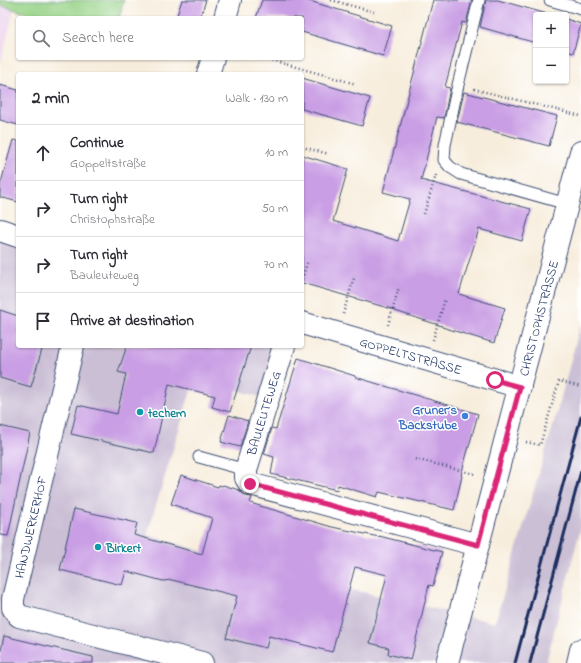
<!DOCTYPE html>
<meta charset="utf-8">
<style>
:root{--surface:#fff;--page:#f2f2f3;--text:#2b2b33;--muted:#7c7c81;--line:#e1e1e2}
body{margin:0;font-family:"Indie Flower",sans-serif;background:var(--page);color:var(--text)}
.controls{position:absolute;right:12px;top:12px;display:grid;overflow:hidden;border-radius:4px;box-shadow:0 1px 3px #0004}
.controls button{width:36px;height:36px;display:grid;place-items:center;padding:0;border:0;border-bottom:1px solid var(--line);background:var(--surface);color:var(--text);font:20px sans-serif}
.stop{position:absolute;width:12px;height:12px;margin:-9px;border:3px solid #db2777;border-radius:50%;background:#fff}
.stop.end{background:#db2777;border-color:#fff;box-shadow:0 1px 4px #0008}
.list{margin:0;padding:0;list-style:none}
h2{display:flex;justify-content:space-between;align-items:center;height:52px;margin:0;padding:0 16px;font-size:17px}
h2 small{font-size:13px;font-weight:400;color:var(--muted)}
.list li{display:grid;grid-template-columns:26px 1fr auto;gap:12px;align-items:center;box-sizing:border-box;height:56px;padding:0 16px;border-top:1px solid var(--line)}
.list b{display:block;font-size:15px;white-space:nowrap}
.list p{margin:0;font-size:13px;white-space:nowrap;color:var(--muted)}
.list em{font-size:13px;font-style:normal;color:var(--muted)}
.icon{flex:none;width:22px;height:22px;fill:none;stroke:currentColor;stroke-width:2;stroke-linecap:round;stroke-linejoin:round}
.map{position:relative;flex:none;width:581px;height:663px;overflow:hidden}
.search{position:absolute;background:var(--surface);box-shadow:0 1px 3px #0004;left:16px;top:16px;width:288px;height:44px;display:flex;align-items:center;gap:10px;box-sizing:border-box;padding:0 14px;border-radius:4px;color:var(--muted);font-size:15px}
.panel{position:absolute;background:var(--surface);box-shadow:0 1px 3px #0004;left:16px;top:72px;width:288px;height:276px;border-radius:4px}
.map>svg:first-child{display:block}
.built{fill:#ebd1eb}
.industrial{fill:#cbbfd5}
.green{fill:#96d286;stroke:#588072}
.building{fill:#c99ee4}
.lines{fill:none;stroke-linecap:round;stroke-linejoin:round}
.service-casing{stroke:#3c4c71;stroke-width:13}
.minor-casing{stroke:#3c4c71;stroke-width:24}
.path{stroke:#3c4c71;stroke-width:2.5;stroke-dasharray:1 3;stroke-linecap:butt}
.service{stroke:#fff;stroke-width:11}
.minor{stroke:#fff;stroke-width:22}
.rail{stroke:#1b2f5e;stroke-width:3}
.route{stroke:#db2777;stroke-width:5}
.culture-dot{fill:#0f9aa8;stroke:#fff;stroke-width:1.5}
.shop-dot{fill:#3f7fe0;stroke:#fff;stroke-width:1.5}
.labels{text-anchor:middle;stroke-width:3;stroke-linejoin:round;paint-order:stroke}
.street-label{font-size:13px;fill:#1b2f5e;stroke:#fff}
.shop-label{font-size:13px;font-weight:bold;fill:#366cbe;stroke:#fff;text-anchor:end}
.culture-label{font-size:13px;font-weight:bold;fill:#0d838f;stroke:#fff;text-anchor:start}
</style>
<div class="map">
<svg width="581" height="663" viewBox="0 0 581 663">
<rect width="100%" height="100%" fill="#fff"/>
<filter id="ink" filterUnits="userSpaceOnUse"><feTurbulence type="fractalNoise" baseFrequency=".025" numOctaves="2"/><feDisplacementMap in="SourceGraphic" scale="8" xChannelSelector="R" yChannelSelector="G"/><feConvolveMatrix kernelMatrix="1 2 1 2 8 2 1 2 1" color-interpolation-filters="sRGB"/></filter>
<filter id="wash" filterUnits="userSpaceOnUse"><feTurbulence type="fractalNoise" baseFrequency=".012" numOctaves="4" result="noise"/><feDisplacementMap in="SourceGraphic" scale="16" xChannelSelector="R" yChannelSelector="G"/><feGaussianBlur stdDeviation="0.9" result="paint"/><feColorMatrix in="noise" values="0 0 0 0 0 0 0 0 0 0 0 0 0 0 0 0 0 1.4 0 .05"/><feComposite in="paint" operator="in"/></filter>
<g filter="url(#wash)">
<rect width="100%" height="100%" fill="#f7eddc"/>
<!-- built -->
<path class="built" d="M0 5 14 10 0 66Z"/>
<!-- industrial -->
<path class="industrial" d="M0 227 18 233V346H277L260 397 195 377 147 535 263 569 495 623 559 405 581 322V526L546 663H0Z"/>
<!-- green -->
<path class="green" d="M0 0H124L119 18H42L0 5Z"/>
<g id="blocks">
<!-- building -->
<g class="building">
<path d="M182 0H206L200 18H176Z"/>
<path d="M262 0H306L392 26 383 56 302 32V18H256Z"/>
<path d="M433 0H472L466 23 462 22 445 87 450 88 444 118 437 117 421 180 531 209 522 241 479 229 459 294 505 308 494 343 442 327V326L395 311V310L302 283V155L348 169 333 221 398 241 410 199 383 192Z"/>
<path d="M486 0H498L551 15H536V43L480 27Z"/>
<path d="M566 19 581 24 573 53 566 51Z"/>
<path d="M302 78 370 98 362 126 302 109Z"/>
<path d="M0 85 18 90V125L0 120Z"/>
<path d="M464 92 557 116 549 146 457 122Z"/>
<path d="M13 140 18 141V202L0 197V186Z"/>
<path d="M0 310 18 316V346H43L31 387 0 378Z"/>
<path d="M127 346H251L230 412 212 407 215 396 169 384 154 453 71 434 78 405 117 414 126 374 118 372Z"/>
<path d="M298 358 355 376V377L478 414 461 475 462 476 454 510 379 492 377 497 338 485 337 490 271 474 274 457 264 454 272 428 276 429Z"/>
<path d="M229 415 248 421 240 447 221 442Z"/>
<path d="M0 426 30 433 8 536 0 535Z"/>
<path d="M181 475 218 487 219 485 222 486 223 485 239 490 246 496 252 497 250 503 332 527 379 537V536L442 552 433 586 429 585 411 660 388 654 389 648 370 643 387 575 355 567 332 652 269 636 266 648 226 638 237 596 172 580 163 581 126 571 122 585 60 570 74 509 137 523 134 535 202 554 212 518 171 504Z"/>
<path d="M4 636 93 657V663H0V655Z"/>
</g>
</g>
</g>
<g filter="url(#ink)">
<use href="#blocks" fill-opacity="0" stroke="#3c4c71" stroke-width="1"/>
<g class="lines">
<defs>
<g id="service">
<path d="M479 0 458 85 445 145 444 160 450 167 461 174 567 204"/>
<path d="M550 0 581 9"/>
<path d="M199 457 246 470"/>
</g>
<g id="minor">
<path d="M225 18 230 0"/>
<path d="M208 74 213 58"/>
<path d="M0 230 18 236"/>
<path d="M302 323 520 387"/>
<path d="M73 346 13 599V608L19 616 202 663"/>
<path d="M284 346 246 470V478L250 484 478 545"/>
<path d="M447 663 581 152"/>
<path d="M578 663 581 650"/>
</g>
</defs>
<!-- service casing -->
<use href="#service" class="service-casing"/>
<!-- minor casing -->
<use href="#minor" class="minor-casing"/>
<!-- path -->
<g class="path">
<path d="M331 0 374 12"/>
<path d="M264 58 356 84"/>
<path d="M474 89 581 116"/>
<path d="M302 147 329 154"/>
<path d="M424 214 436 175"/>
<path d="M302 279 308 260"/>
<path d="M343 314 355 275"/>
<path d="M388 325 399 287"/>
<path d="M433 340 445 299"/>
<path d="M526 442 540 445 559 381 581 387"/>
<path d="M415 459 475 474"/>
</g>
<!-- service -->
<use href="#service" class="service"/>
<!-- minor -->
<use href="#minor" class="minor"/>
<!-- rail -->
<g class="rail">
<path d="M515 663 581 417"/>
<path d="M530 663 581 471"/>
</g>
</g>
</g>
<g class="lines" filter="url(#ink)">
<!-- route -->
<path class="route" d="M250 484 478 545 520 387 495 380"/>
</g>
<!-- markers -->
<g class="culture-dot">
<circle cx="140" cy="412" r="4"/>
<circle cx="98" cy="547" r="4"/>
</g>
<circle class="shop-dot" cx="465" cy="416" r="4"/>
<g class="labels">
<!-- street labels -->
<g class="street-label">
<text transform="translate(538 318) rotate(-75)" y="5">CHRISTOPHSTRASSE</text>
<text transform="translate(411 355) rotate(16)" y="5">GOPPELTSTRASSE</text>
<text transform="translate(263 413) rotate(-73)" y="5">BAULEUTEWEG</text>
<text transform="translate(30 527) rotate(-77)" y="5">HANDWERKERHOF</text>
</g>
<!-- shop labels -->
<g class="shop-label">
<text x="457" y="414">Gruner´s<tspan x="457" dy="15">Backstube</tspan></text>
</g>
<!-- culture labels -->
<g class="culture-label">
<text x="148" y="417">techem</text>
<text x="106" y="552">Birkert</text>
</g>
</g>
</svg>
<div class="controls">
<button>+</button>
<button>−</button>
</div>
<div class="stop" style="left:495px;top:380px"></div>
<div class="stop end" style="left:250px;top:484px"></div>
<div class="search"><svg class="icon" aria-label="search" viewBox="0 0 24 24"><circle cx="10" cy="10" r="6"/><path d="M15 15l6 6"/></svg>Search here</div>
<section class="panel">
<h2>2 min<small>Walk · 130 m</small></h2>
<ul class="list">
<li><svg class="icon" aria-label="ahead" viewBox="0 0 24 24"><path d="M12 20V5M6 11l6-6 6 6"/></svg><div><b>Continue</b><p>Goppeltstraße</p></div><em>10 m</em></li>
<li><svg class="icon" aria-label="right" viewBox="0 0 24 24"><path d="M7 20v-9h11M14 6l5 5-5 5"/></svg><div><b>Turn right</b><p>Christophstraße</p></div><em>50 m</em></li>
<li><svg class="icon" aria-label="right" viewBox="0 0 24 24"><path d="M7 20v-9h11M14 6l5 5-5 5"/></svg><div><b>Turn right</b><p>Bauleuteweg</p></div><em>70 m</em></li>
<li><svg class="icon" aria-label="arrive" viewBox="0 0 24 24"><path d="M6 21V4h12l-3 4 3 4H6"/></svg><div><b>Arrive at destination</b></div></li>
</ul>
</section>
</div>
